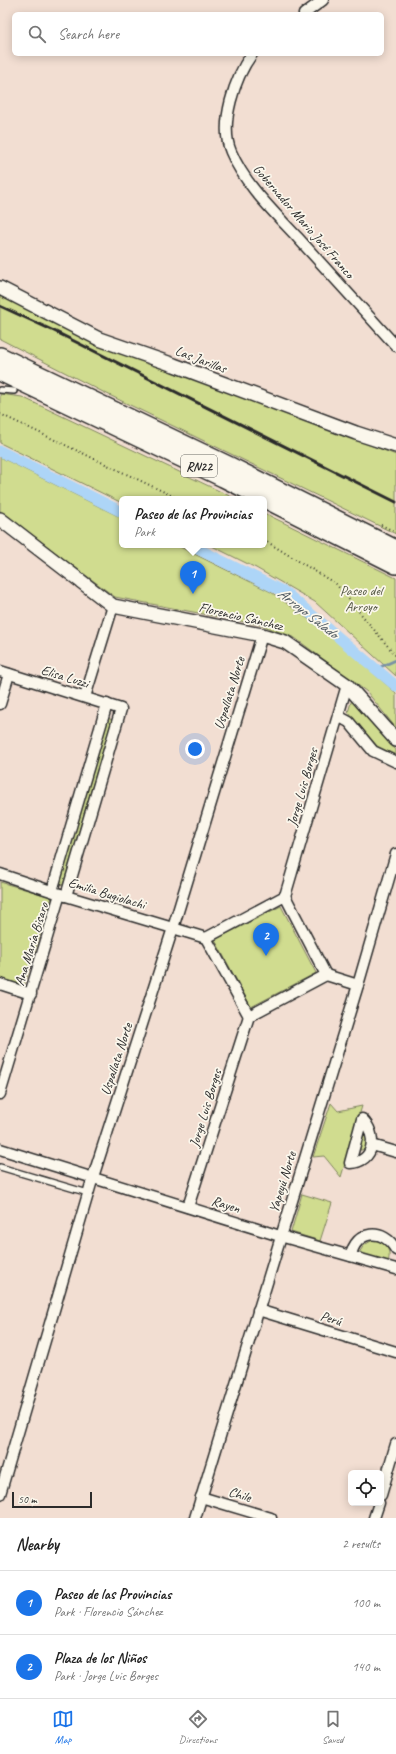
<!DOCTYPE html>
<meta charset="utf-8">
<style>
:root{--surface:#fff;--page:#f6f6f6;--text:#222;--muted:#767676;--line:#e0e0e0;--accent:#1a73e8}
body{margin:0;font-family:Caveat,sans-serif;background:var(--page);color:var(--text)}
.controls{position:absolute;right:12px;bottom:12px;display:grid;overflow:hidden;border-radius:6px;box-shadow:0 2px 10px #0003}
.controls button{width:36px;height:36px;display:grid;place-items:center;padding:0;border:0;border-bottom:1px solid var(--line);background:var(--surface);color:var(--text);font:20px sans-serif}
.scale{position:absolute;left:12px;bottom:10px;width:80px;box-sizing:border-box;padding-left:4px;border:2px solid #2b2b2b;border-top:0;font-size:11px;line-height:14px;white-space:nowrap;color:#2b2b2b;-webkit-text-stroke:3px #fbf7ec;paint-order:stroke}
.you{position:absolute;left:195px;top:749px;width:14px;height:14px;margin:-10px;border:3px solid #fff;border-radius:50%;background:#1a73e8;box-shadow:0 0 0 6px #1a73e833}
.badge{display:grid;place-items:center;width:26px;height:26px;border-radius:50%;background:var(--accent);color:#fff;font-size:13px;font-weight:700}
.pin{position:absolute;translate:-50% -33px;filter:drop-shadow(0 1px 2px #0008)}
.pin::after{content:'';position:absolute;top:21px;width:14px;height:12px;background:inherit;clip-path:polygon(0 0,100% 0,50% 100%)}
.popup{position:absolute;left:119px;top:496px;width:148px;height:52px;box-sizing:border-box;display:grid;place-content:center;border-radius:6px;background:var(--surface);filter:drop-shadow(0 1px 3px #0005);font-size:13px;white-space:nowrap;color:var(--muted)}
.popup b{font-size:15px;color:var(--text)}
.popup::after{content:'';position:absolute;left:50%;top:100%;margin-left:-8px;border:8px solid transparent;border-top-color:var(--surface)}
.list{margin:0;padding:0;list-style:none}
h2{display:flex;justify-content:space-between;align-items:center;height:52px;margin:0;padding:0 16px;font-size:17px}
h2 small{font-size:13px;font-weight:400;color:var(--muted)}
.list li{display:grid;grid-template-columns:26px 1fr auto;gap:12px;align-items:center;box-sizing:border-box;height:64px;padding:0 16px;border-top:1px solid var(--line)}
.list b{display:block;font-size:15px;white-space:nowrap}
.list p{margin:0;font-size:13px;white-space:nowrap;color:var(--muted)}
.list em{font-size:13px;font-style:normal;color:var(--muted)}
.icon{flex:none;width:22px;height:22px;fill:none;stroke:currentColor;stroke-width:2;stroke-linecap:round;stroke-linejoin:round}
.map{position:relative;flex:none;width:396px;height:1518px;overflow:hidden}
.search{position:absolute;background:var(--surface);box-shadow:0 2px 10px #0003;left:12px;right:12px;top:12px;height:44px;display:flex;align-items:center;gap:10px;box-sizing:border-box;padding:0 14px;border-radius:6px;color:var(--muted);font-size:15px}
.sheet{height:180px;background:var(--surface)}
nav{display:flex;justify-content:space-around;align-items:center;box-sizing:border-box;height:56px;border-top:1px solid var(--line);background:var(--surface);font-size:11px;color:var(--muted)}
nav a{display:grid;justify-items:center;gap:2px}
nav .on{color:var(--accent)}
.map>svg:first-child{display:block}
.green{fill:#d0dc8f;stroke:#7e845d}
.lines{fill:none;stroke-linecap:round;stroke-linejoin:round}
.stream{stroke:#7991a5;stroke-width:3}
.canal{stroke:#add5f7;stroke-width:11}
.service-casing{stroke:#2b2b2b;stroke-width:8}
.minor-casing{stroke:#2b2b2b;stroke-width:13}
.tertiary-casing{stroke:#2b2b2b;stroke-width:16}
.trunk-casing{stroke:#2b2b2b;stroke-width:20}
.path{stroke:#2b2b2b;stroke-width:2;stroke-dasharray:1 3;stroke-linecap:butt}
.service{stroke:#fbf7ec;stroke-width:5}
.minor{stroke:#fbf7ec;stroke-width:10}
.tertiary{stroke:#fbf7ec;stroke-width:13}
.trunk{stroke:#fbf7ec;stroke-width:17}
.rail{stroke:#2b2b2b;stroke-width:3}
.labels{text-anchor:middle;stroke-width:3.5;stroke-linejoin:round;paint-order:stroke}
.shield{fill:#fbf7ec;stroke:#696865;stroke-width:1}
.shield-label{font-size:13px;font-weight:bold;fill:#2b2b2b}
.street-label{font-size:14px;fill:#2b2b2b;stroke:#fbf7ec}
.park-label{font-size:14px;fill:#545744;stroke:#fbf7ec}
.water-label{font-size:15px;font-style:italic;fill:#4c565e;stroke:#fbf7ec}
</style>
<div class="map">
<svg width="396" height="1518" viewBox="0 0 396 1518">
<rect width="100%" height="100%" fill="#f2ded2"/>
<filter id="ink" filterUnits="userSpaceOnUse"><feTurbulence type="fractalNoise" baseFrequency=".025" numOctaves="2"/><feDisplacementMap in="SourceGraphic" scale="8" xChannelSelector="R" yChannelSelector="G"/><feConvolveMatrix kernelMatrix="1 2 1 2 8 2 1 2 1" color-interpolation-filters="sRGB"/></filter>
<g filter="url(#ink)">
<!-- green -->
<g class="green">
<path d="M0 292 114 352 179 371 396 455V534L103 392 0 339Z"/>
<path d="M0 394 22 397 236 499H122V503L0 443Z"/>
<path d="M0 457 122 518V545H176L271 592 329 634 396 693V728L367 692 295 638 261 625 115 597 0 511Z"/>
<path d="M264 513 396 578V676L315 602 256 568 210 545H264Z"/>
<path d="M352 699 396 750V755L377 746 348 712Z"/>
<path d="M108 718 112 720 63 885 59 884Z"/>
<path d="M0 882 52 897 24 986 0 978Z"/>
<path d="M281 906 316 973 251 1007 215 940Z"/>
<path d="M331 1103 338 1111 362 1106 341 1177 324 1156 313 1157Z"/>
<path d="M360 1133 368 1137 366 1149 361 1150 355 1149Z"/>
<path d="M302 1194 332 1203 320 1241 291 1232Z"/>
<path d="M373 1240C385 1241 392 1250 388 1262L359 1253 364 1245Z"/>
</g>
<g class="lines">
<!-- stream -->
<path class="stream" d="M376 669 396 660"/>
<!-- canal -->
<g class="canal">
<path d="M0 451 122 512"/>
<path d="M190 545 286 593 396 686"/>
</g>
<defs>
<g id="service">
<path d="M0 390 14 391"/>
<path d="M0 1167 88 1193"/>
</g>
<g id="minor">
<path d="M304 14 323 0"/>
<path d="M252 54C235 77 219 124 231 152 245 185 274 212 298 238 331 274 363 310 396 346"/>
<path d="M0 671 121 709 66 896"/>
<path d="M85 697 113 606"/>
<path d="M0 704 9 674"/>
<path d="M338 716 349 722 373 751 396 762"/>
<path d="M0 874 66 896 206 938"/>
<path d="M52 891 107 704"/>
<path d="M285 896 326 975 249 1016 206 938Z"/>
<path d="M285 896 347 685"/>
<path d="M326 975 358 985"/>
<path d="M0 984 31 994"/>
<path d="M0 1094 60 894"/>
<path d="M362 1119C378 1134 375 1162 350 1163Z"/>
<path d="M372 1145 396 1152"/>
<path d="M0 1149 280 1236 396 1269"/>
<path d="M188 1207 249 1016"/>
<path d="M351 1256C355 1230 384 1227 396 1250"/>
<path d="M258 1310 396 1352"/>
<path d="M0 1494 93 1177 173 928 262 635"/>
<path d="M381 1495 396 1444"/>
<path d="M201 1497 271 1518"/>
<path d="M195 1518 358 985 396 854"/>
<path d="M374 1518 379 1503"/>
</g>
<g id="tertiary">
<path d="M0 288 99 339 174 365 356 433 396 446"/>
<path d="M0 519 113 606 262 635 285 642 347 685 396 740"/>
</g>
<g id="trunk">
<path d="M0 356 230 466 396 549"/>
<path d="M0 372 223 478 396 565"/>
</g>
</defs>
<!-- service casing -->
<use href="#service" class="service-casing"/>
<!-- minor casing -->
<use href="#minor" class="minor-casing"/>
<!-- tertiary casing -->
<use href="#tertiary" class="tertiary-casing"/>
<!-- trunk casing -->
<use href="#trunk" class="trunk-casing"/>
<!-- path -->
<g class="path">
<path d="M0 414 179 499"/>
<path d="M381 525 396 532"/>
<path d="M264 540 336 584 396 656"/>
</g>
<!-- service -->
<use href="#service" class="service"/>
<!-- minor -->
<use href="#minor" class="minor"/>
<!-- tertiary -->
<use href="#tertiary" class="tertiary"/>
<!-- trunk -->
<use href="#trunk" class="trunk"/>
<!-- rail -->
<path class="rail" d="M0 306 54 331 396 502"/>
</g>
</g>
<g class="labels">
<!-- shield labels -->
<rect class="shield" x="181" y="455" width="36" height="22" rx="3"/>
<g class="shield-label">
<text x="199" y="471">RN22</text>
</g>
<!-- street labels -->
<g class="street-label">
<text transform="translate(304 221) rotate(49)" y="5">Gobernador Mario José Franco</text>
<text transform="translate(201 359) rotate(21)" y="5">Las Jarillas</text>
<text transform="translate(241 616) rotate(13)" y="5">Florencio Sánchez</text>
<text transform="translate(65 676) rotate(17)" y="5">Elisa Luzzi</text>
<text transform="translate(229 693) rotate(-73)" y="5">Uspallata Norte</text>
<text transform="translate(302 787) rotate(-74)" y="5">Jorge Luis Borges</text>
<text transform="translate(107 893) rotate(17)" y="5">Emilia Bugiolachi</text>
<text transform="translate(31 944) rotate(-73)" y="5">Ana María Bisaro</text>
<text transform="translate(116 1059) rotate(-72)" y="5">Uspallata Norte</text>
<text transform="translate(205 1108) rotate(-73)" y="5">Jorge Luis Borges</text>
<text transform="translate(282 1182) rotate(-73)" y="5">Yapeyú Norte</text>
<text transform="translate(226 1204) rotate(17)" y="5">Rayen</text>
<text transform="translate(331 1318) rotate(17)" y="5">Perú</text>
<text transform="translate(240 1494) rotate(17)" y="5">Chile</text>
</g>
<!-- park labels -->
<g class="park-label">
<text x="361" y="595">Paseo del<tspan x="361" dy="16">Arroyo</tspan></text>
</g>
<!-- water labels -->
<g class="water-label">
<text transform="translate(308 613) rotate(38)" y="5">Arroyo Salado</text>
</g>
</g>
</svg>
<div class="controls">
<button><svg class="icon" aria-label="locate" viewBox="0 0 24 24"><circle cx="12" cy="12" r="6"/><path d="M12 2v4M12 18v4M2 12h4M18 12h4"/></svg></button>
</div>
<div class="scale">50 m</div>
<div class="you"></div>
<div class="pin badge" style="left:193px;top:594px">1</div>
<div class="popup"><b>Paseo de las Provincias</b>Park</div>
<div class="pin badge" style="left:266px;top:956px">2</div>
<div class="search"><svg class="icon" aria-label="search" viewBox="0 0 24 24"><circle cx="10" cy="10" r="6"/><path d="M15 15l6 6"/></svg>Search here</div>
</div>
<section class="sheet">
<h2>Nearby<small>2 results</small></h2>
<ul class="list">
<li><span class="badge">1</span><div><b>Paseo de las Provincias</b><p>Park · Florencio Sánchez</p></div><em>100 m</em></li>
<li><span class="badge">2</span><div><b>Plaza de los Niños</b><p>Park · Jorge Luis Borges</p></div><em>140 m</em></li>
</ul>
</section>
<nav>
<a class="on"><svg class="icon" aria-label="map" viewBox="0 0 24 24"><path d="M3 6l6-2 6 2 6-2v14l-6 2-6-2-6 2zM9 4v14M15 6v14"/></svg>Map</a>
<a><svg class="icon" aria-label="directions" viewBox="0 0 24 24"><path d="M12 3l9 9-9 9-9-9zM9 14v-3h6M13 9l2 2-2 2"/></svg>Directions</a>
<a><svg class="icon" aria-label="saved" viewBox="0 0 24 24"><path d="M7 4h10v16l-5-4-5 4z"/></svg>Saved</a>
</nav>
